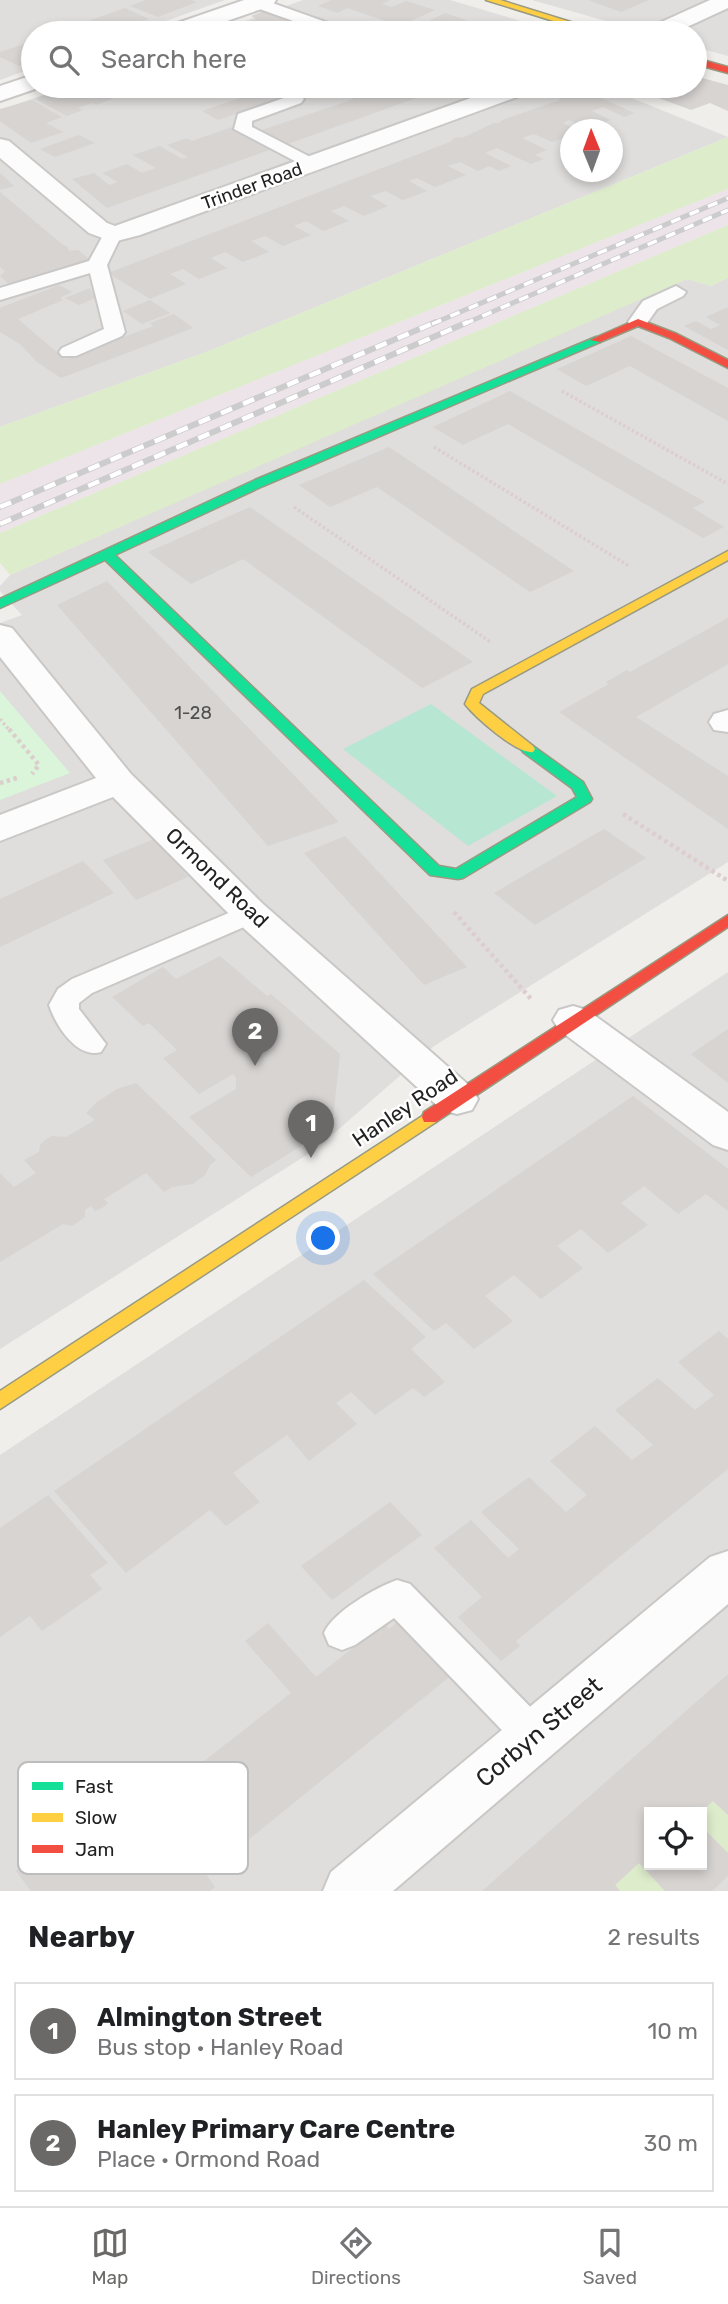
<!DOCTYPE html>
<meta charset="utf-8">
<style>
:root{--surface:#fff;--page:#f6f6f6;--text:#202124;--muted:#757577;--line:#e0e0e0;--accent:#6a6968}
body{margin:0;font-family:Rubik,sans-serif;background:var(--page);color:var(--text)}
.controls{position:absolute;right:21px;bottom:21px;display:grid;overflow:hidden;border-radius:0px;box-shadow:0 4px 10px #0003}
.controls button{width:63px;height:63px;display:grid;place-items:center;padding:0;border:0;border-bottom:2px solid var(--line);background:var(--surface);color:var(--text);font:35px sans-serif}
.compass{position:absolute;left:560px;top:119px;width:63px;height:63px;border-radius:50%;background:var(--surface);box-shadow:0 4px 10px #0003;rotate:359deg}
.you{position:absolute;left:324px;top:1239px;width:24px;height:24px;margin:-18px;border:5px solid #fff;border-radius:50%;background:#1a73e8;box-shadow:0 0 0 10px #1a73e833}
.badge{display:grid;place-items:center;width:46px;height:46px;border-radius:50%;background:var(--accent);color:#fff;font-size:23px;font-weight:700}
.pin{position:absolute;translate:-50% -58px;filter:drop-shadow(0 2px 4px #0008)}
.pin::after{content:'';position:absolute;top:37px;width:24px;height:21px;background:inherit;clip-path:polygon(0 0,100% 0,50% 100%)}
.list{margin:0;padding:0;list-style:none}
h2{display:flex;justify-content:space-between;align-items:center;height:91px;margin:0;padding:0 28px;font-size:30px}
h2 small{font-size:23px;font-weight:400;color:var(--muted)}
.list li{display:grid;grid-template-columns:46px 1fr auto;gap:21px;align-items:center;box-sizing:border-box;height:98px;margin:0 14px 14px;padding:0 14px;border:2px solid var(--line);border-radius:0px}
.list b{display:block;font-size:26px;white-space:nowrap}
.list p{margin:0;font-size:23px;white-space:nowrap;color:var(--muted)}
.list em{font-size:23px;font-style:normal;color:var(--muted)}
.icon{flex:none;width:38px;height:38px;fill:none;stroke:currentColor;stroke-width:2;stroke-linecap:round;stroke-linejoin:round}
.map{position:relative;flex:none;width:728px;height:1891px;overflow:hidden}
.search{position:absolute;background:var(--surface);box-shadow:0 4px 10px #0003;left:21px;right:21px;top:21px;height:77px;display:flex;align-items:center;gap:18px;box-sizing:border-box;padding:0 24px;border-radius:38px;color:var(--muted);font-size:26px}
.sheet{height:315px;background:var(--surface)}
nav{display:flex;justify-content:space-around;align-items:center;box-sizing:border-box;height:98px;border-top:2px solid var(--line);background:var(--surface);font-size:19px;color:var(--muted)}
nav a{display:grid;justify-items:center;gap:4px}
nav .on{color:var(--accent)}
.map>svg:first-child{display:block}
.residential{fill:#dfdedc;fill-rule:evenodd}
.industrial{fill:#ede4e9}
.grass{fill:#ddeccb}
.park{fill:#daf5da}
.pitch{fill:#b7e6d2}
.building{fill:#d7d4d2}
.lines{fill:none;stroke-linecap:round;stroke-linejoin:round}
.lane-casing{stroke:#c9c8c7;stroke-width:4}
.street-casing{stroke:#c9c8c7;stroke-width:4}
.fast-casing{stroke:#999a82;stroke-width:3}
.slow-casing{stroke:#999a82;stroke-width:3}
.jam-casing{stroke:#999a82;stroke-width:3}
.path-far1{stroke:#dccecd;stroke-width:3.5;stroke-dasharray:2.5 2.5;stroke-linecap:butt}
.path{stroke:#dccecd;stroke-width:4.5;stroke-dasharray:3.5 3.5;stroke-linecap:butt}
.lane{fill:#fdfcfc;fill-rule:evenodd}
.street{fill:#fdfcfc;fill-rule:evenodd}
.fast{fill:#16e098;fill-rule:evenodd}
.slow{fill:#ffcf43;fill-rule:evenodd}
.jam{fill:#f24e42;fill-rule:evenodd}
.rail-far1-casing{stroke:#ccc;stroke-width:5}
.rail-casing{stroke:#ccc;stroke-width:6}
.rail-far1{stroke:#fff;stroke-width:3.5;stroke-dasharray:10;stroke-linecap:butt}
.rail{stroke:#fff;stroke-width:4.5;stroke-dasharray:12;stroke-linecap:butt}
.labels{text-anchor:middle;stroke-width:5;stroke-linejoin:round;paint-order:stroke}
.far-street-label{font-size:18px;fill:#222;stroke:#fff}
.number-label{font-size:18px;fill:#4f4e4e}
.street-label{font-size:21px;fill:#222;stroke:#fff}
.near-street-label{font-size:24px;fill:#222;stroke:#fff}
.key{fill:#fff;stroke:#bdbdbd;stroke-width:2}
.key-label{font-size:19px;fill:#222}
</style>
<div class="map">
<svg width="728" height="1891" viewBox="0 0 728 1891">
<rect width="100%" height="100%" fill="#f0eeeb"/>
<!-- residential -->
<g class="residential">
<path d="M0 0H225L132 33H33V68L0 80Z"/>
<path d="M303 0H450L561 33H212Z"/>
<path d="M532 0H728V56L695 47V33H648Z"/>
<path d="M68 86H602L728 137 209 351 0 427V110ZM570 130H612V172H570Z"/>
<path d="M728 278V862L434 1046 316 1149 0 1349V623L22 615 0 591V586L10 575 641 297 687 279 711 286Z"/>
<path d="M728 972V1891H0V1455ZM649 1812H702V1865H649Z"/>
</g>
<!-- industrial -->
<path class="industrial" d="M728 189V225L0 533V484Z"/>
<!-- grass -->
<g class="grass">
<path d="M728 137V189L0 484V427L209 351Z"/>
<path d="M728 225V278L711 286 687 279 10 575 0 563V533Z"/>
<path d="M713 1801 728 1815V1853L702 1827 701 1812Z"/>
<path d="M639 1863 665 1891H620L615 1885Z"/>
</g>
<!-- park -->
<path class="park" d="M0 691 70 773 0 800Z"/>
<!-- pitch -->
<path class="pitch" d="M431 704 557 796 468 846 343 749Z"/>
<!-- building -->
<g class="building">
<path d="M146 0H191L197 2 158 17 130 6Z"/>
<path d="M332 0H390L382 4 392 7 406 1 435 10 400 26 347 8 338 13 318 6Z"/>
<path d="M588 0H649L621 12Z"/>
<path d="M125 8 149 19 112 32 88 21Z"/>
<path d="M264 11 326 33H300L294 31 287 33H212L257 19 251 16Z"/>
<path d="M445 13 504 33H447L421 25Z"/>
<path d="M79 25 96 33H57Z"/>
<path d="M33 41V60L19 66 0 57V52Z"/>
<path d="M695 76 728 85V111L710 103 691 110 626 86H695Z"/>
<path d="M65 86H95L114 95 109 97 112 99 96 105 92 103 77 108 83 110 67 116 35 99Z"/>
<path d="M105 86H136L143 89 126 96Z"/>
<path d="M276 86 296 93 218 120 202 111Z"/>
<path d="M378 86H450L285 145 259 131 354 99 344 95 366 87 375 92 384 88Z"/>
<path d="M586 91 634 113 624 117 603 107 592 111 611 120 600 124 612 130H589L569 120 563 123 577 130H570V139L568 140 564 138 552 142 534 134 522 138 547 150 535 155 544 159 531 164 497 148 485 153 511 166 499 171 490 166 478 171 460 162 448 166 466 175 435 187 417 178 409 181 427 191 403 200 385 191 377 194 370 196 388 206 364 216 344 206 331 211 349 221 323 231 306 221 294 226 311 235 283 246 265 236 257 239 251 241 269 252 243 262 225 252 211 258 227 268 199 279 183 269 170 274 186 284 150 299 108 273 450 142 456 137 462 138 494 123H499L502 120 560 100 559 98Z"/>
<path d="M32 100 62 117 46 123 63 132 31 143 0 121V109Z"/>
<path d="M232 127 272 149 107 208 72 179 94 173 109 185 118 182 102 173 127 164 142 173 156 168 133 155 160 146 182 159 188 157 167 145 187 138 192 141Z"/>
<path d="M79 135 95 143 55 157 40 149Z"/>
<path d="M0 173 14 186 0 190Z"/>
<path d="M0 192 63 245 67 246 69 251 78 250 90 260 84 266 10 285 0 276 5 271 0 267Z"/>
<path d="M59 285 72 292 60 298 63 300 18 319 65 359 153 326 150 323 174 314 193 328 61 378 37 362 20 344 0 332V308Z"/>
<path d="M90 288 95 298 79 305 65 298Z"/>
<path d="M150 300 170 313 142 324 123 311Z"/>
<path d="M728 307V350L684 326 696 321 711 329 720 325 706 317Z"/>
<path d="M631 336 728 388V421L630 366 586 386 557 369Z"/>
<path d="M510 391 705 502 693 508 724 527 703 538 508 424 463 445 433 427Z"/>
<path d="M389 447 532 543 574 571 530 592 377 487 330 507 299 485Z"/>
<path d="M250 507 473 662 422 688 243 559 191 584 148 552Z"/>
<path d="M107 581 339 822 268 846 57 605Z"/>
<path d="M728 618V664L636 717 728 776V829L559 712 609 684 606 682 627 670 630 672Z"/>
<path d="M604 829 646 858 535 925 494 893Z"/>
<path d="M345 836 467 967 424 985 304 853Z"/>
<path d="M154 839 188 877 136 900 103 860Z"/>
<path d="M83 861 114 893 0 947V899Z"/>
<path d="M220 956 267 996 271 994 340 1054 332 1127 251 1177 189 1117 236 1089V1078L233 1074 199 1094 163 1058 177 1050 149 1023 143 1026 112 997 163 967 176 979Z"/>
<path d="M728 1029V1083L691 1054Z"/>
<path d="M136 1083 216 1160 210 1165 205 1175 193 1184 172 1187 164 1192 146 1173 104 1199 108 1203 102 1208 95 1211 91 1206 85 1210V1217L72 1226 63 1224 0 1262V1173L14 1187 36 1173 24 1160 39 1152 40 1145 45 1140 52 1136 66 1137 95 1120 86 1113 97 1102 117 1089Z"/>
<path d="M633 1096 728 1169V1211L706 1194 678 1214 644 1186 621 1203 648 1225 608 1253 581 1229 557 1246 583 1268 541 1299 514 1275 485 1296 513 1321 474 1349 446 1323 434 1331 373 1274Z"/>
<path d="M364 1280 426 1337 411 1349 445 1382 424 1397 413 1388 375 1415 351 1392 336 1403 357 1424 309 1461 287 1435 233 1473 260 1502 226 1526 210 1510 126 1573 54 1491Z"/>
<path d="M719 1331 728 1339V1469L521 1637 516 1641 520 1646 501 1661 458 1617 482 1597 434 1548 471 1520 508 1558 519 1549 481 1512 529 1477 566 1512 587 1495 550 1461 595 1426 632 1460 653 1445 615 1410 658 1378 695 1410 714 1395 678 1362Z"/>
<path d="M48 1495 108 1563 90 1575 102 1589 42 1631 30 1616 0 1637V1528Z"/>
<path d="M390 1502 422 1535 332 1600 301 1566Z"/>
<path d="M401 1619 453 1674 206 1874 215 1887 210 1891H31L16 1871 75 1826 110 1871 138 1850 102 1804 131 1782 156 1813 184 1793 176 1783 291 1693 245 1641 268 1623 316 1677 384 1623 389 1629Z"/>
<path d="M728 1674V1815L713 1801 701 1812H649V1865H702V1827L728 1853V1876L712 1891H665L639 1863 615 1885 620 1891H482Z"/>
</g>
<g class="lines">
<defs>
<g id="lane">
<path d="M251 0H264L348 30 350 33H327L251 6 249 3Z"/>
<path d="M295 94 304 99 301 103 252 121V127L316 160 319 164 316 168 310 169 234 129 238 114Z"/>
<path d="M113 228 122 234 107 265 125 332 122 336 76 356H62L59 352 62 348 104 329 90 273 0 300V288L89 261 106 230Z"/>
<path d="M676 286 686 292 683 296 657 309 645 326H631L628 322 643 301Z"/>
<path d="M250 904 260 906 264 913 260 920 92 993 79 1003V1009L106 1044 101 1052C77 1059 56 1026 49 1005L58 989 72 979Z"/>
<path d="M397 1580 410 1584 547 1724 553 1737 547 1750 534 1755 521 1750 394 1618 355 1645 342 1650 329 1645 324 1633C333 1612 375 1588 397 1580Z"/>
</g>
<g id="street">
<path d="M244 0H276L273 5 192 33H160L163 28Z"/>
<path d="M710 0H728V8L674 33H645L648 28Z"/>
<path d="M33 75V86L41 87 0 101V86Z"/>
<path d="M504 86H537L533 91 140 235 113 242 89 233 0 158V139L9 141 107 223 115 226Z"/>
<path d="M0 625 12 628 131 774 263 904 472 1088 478 1099 472 1110 457 1114 442 1110 237 922 113 797 0 841V815L96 778 0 657Z"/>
<path d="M728 710V732L714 730 709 722 714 714Z"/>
<path d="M573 1006 587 1010 728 1112V1150L713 1145 559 1030 553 1020 559 1010Z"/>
<path d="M728 1551V1604L393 1891H323L331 1872 710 1557Z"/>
</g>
<path id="fast" d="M596 337 602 340 600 342 263 486 115 555 439 866 456 869 577 797 572 788 523 752 521 749 523 746H533L583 782 592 799 590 802 463 878 458 879 430 875 105 560 0 608V599L255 480Z"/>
<g id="slow">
<path d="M486 0H500L606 33H592Z"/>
<path d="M728 551V560L483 694 479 703 533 746 535 749 533 752C518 755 475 717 465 704L472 689Z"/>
<path d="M430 1111 436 1112 438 1117 436 1122 0 1409V1391Z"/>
</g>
<g id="jam">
<path d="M695 58 728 67V73L695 64Z"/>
<path d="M638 319 677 334 728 360V368L669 338 638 326 600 342 590 340Z"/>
<path d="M728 915V927L436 1122H424L422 1117 424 1112Z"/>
</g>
</defs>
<!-- lane casing -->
<use href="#lane" class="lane-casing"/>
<!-- street casing -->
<use href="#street" class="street-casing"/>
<!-- fast casing -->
<use href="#fast" class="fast-casing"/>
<!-- slow casing -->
<use href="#slow" class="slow-casing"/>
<!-- jam casing -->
<use href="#jam" class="jam-casing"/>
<!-- path-far1 -->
<g class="path-far1">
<path d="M562 391 728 484"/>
<path d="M434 447 629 566"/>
<path d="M294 507 492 643"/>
<path d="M0 719 10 731"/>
</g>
<!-- path -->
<g class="path">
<path d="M9 729 39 765 32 774"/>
<path d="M0 783 20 777"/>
<path d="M623 814 728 881"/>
<path d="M454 912 532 1000"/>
</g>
<!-- lane -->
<use href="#lane" class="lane"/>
<!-- street -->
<use href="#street" class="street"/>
<!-- fast -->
<use href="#fast" class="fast"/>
<!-- slow -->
<use href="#slow" class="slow"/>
<!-- jam -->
<use href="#jam" class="jam"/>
<defs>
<g id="rail-far1">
<path d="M432 324 728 198"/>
<path d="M464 324 728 210"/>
</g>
<g id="rail">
<path d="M0 507 436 322"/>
<path d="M0 524 468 322"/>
</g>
</defs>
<!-- rail-far1 casing -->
<use href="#rail-far1" class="rail-far1-casing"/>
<!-- rail casing -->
<use href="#rail" class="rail-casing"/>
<!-- rail-far1 -->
<use href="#rail-far1" class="rail-far1"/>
<!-- rail -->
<use href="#rail" class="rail"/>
</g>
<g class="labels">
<!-- far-street labels -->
<g class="far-street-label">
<text transform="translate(252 186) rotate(-20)" y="6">Trinder Road</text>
</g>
<!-- number labels -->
<g class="number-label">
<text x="193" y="719">1-28</text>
</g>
<!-- street labels -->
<g class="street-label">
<text transform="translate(217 878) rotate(44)" y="7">Ormond Road</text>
<text transform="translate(405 1108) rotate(-34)" y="7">Hanley Road</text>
</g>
<!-- near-street labels -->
<g class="near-street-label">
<text transform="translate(539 1732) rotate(-40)" y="8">Corbyn Street</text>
</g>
</g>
<!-- legend -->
<rect x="18" y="1762" width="230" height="112" rx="10" class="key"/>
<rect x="32" y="1782" width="31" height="8" fill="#16e098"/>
<rect x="32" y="1813" width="31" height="9" fill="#ffcf43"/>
<rect x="32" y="1845" width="31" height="8" fill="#f24e42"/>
<g class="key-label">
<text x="75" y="1793">Fast</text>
<text x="75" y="1824">Slow</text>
<text x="75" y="1856">Jam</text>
</g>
</svg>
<div class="controls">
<button><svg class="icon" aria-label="locate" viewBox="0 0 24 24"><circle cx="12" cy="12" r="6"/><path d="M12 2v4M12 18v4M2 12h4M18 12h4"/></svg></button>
</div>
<svg class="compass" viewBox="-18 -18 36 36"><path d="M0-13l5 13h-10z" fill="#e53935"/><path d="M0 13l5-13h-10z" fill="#757577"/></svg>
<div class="you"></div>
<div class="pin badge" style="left:311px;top:1158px">1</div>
<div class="pin badge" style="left:255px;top:1066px">2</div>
<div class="search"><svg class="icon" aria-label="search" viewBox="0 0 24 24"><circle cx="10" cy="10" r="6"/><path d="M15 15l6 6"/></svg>Search here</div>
</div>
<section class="sheet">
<h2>Nearby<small>2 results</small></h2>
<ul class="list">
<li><span class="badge">1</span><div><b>Almington Street</b><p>Bus stop · Hanley Road</p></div><em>10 m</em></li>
<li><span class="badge">2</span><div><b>Hanley Primary Care Centre</b><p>Place · Ormond Road</p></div><em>30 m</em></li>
</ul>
</section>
<nav>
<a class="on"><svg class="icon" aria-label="map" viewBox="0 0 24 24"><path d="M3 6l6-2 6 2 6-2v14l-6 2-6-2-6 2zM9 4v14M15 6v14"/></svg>Map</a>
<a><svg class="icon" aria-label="directions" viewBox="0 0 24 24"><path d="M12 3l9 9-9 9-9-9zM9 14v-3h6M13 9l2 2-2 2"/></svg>Directions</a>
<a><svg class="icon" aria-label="saved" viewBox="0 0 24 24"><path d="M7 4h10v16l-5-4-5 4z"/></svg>Saved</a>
</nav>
